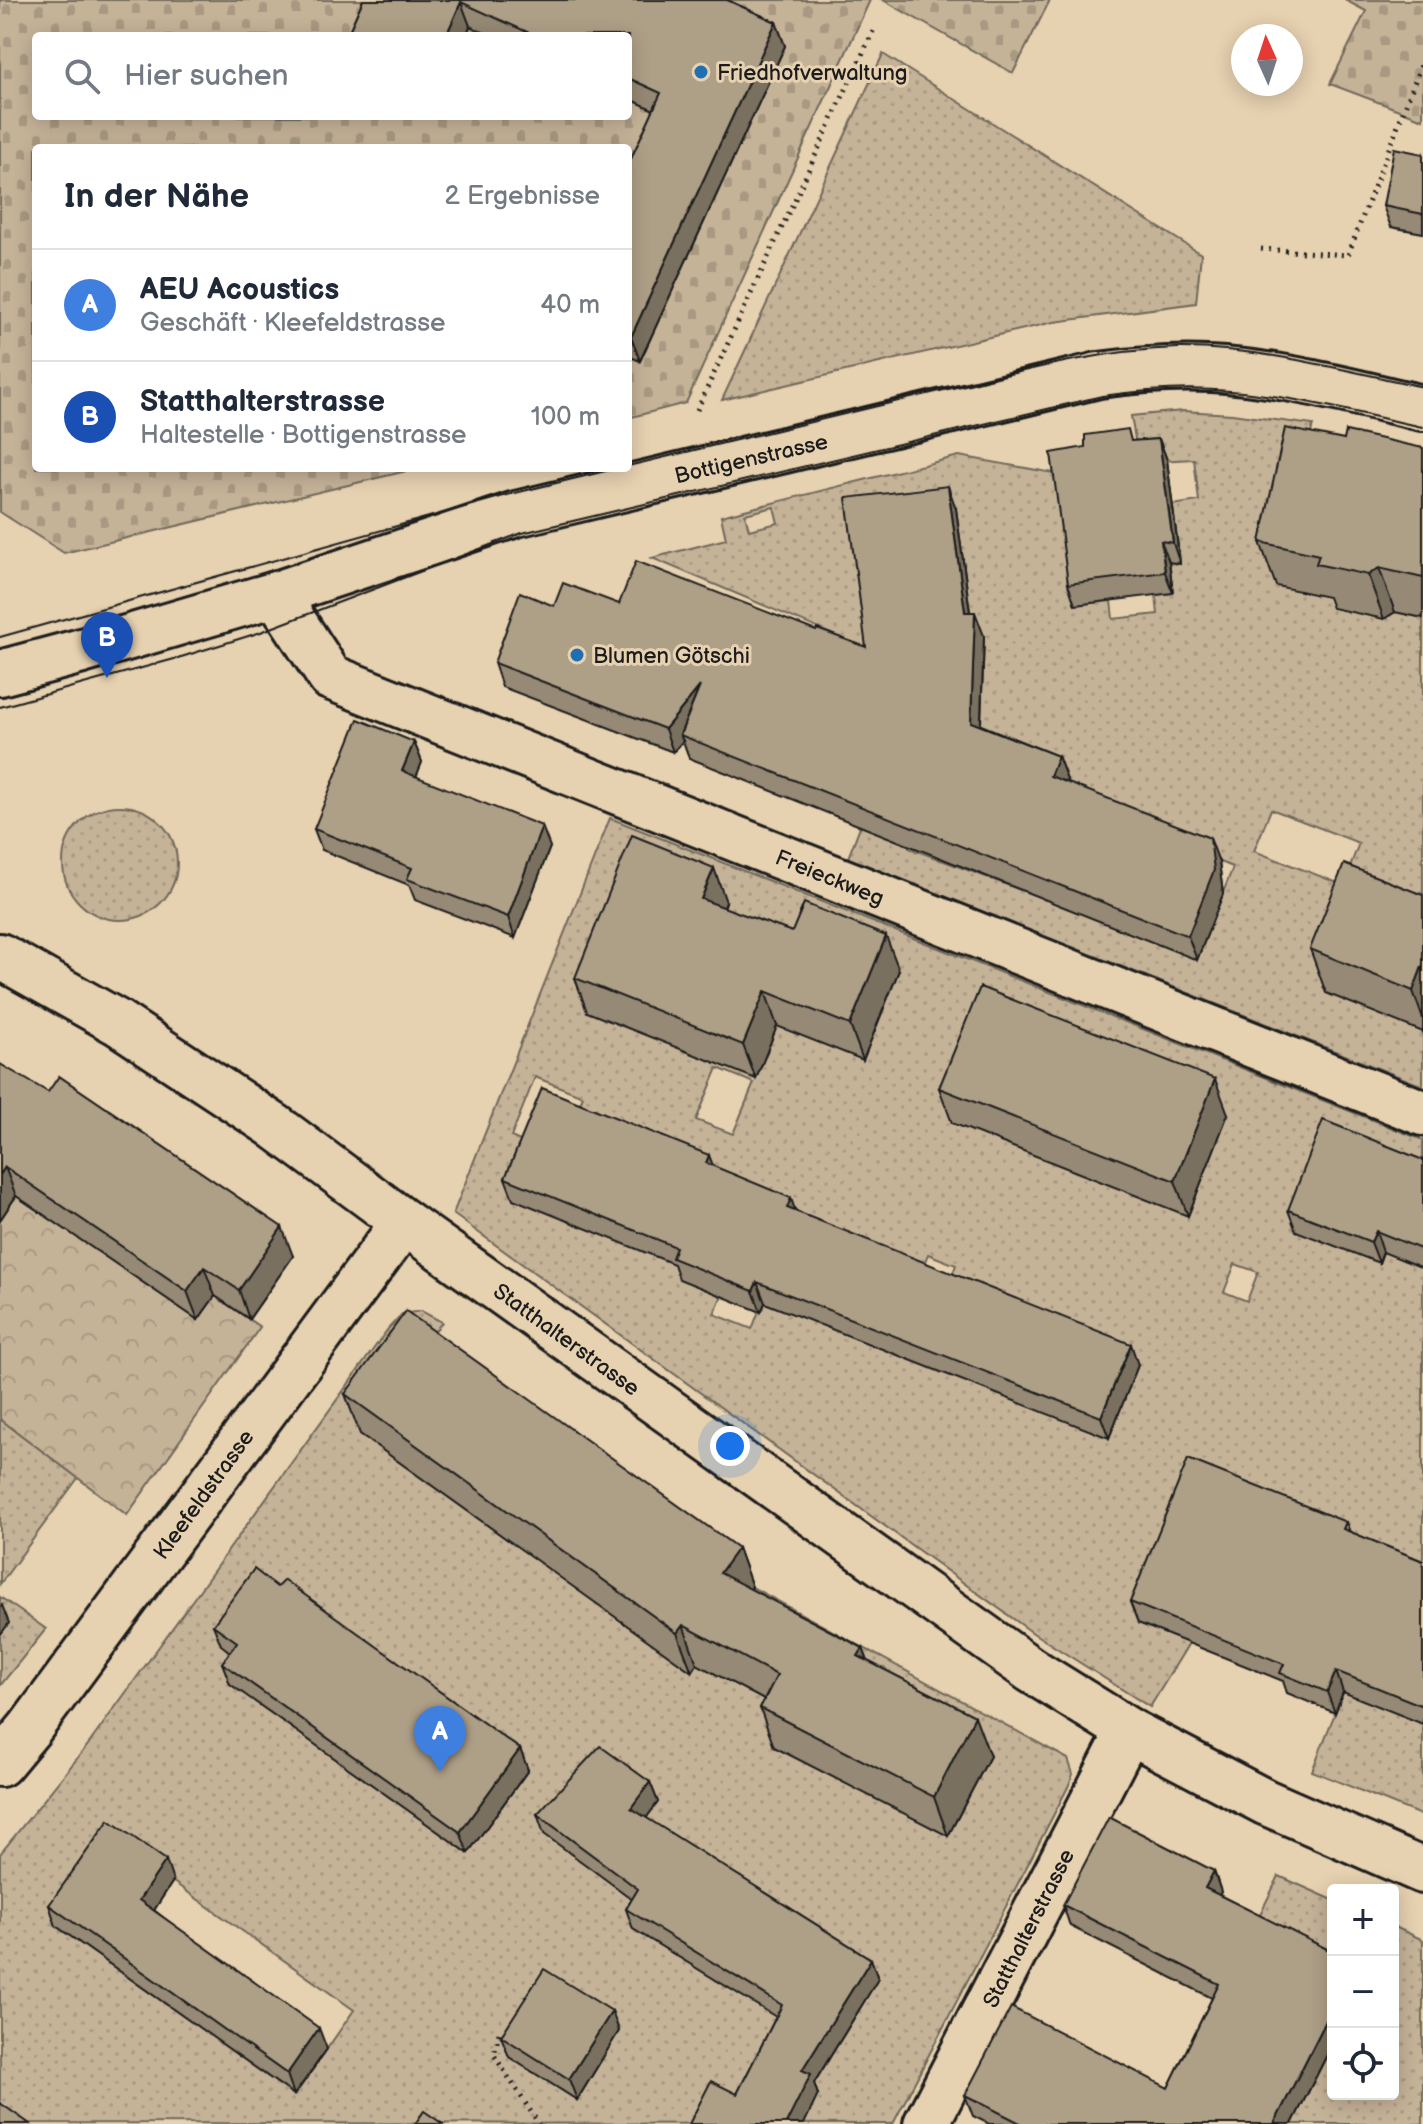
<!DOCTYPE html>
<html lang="de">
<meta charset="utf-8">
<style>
:root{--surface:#fff;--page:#f6f6f7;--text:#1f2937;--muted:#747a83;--line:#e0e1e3;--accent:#1f6fb2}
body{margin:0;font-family:"Balsamiq Sans",sans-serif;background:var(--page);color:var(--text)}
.controls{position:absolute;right:24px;bottom:24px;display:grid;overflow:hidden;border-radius:8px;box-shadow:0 4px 20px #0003}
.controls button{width:72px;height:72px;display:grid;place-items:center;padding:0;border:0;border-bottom:2px solid var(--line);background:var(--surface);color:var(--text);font:40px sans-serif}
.compass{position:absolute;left:1231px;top:24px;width:72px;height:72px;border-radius:50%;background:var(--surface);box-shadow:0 4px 20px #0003;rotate:357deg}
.you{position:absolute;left:730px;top:1446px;width:28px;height:28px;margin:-20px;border:6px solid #fff;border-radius:50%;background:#1a73e8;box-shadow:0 0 0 12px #1a73e833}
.badge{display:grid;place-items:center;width:52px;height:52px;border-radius:50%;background:var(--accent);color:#fff;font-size:26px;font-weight:700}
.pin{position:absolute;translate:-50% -66px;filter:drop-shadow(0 2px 4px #0008)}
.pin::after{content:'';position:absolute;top:42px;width:28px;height:24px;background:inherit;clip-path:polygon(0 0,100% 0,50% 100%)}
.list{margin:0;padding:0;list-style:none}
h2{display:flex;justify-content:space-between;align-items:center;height:104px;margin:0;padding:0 32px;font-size:34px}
h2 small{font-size:26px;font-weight:400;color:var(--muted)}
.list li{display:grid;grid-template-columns:52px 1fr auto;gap:24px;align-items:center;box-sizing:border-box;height:112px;padding:0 32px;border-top:2px solid var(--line)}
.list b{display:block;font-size:30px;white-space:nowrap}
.list p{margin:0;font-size:26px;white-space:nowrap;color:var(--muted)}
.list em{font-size:26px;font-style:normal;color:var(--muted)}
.icon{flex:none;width:44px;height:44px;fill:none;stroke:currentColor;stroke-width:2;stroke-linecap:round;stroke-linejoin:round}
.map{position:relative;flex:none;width:1423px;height:2124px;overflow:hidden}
.search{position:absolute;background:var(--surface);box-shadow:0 4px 20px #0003;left:32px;top:32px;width:600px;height:88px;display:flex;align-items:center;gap:20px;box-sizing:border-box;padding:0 28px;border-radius:8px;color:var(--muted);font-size:30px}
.panel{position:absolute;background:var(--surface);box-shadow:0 4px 20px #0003;left:32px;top:144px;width:600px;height:328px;border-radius:8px}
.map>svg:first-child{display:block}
.grass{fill:url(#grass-dots);stroke:#70685a;stroke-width:2;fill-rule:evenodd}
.cemetery{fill:url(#cemetery-stones);stroke:#70685a;stroke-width:2;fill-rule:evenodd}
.park{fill:url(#park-crowns);stroke:#70685a;stroke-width:2}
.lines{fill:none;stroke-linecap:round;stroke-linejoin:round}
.minor-casing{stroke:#1c1c1c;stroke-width:50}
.path{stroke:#1c1c1c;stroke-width:5;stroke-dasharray:2 6;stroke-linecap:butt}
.minor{stroke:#e6d1b0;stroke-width:44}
.tram{stroke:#1c1c1c;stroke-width:2}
.wall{fill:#968974;stroke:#1c1c1c;stroke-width:2}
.shaded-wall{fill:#7a6f5e;stroke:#1c1c1c;stroke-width:2}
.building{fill:#ae9f87;stroke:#1c1c1c;stroke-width:2}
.poi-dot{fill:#1f6fb2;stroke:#e6d1b0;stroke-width:3}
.labels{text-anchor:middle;stroke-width:6;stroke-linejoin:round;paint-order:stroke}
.poi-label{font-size:22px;fill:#1c1c1c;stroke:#e6d1b0;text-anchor:start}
.street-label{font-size:22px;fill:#1c1c1c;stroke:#e6d1b0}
</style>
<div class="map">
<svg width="1423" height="2124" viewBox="0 0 1423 2124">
<defs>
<pattern id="grass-dots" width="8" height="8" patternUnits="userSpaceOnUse" patternTransform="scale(2)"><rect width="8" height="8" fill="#c5b398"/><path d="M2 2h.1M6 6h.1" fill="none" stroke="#a99982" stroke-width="1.8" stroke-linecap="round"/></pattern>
<pattern id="cemetery-stones" width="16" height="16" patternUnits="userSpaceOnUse" patternTransform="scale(2)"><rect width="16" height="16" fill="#c5b398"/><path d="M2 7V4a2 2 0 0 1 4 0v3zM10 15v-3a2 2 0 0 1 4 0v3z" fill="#a99982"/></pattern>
<pattern id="park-crowns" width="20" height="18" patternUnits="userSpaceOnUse" patternTransform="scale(2)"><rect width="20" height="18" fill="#c5b398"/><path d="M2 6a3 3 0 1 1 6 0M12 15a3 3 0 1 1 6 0" fill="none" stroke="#a99982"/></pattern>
</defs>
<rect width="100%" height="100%" fill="#e6d1b0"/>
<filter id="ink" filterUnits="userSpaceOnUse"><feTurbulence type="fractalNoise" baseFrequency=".0125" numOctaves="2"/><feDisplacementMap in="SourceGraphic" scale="16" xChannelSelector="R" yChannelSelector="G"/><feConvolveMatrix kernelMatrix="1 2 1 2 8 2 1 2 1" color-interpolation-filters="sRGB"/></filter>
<g filter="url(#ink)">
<!-- grass -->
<g class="grass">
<path d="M883 54 1201 254 1196 303 1054 322 722 400Z"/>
<path d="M1183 411 1232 414 1313 425 1301 472 1334 599 1332 607 1384 619 1395 612 1423 618V1086L848 858 919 671 652 558 726 539 721 516 959 456 1059 474 1075 605 1111 601 1113 619 1158 614 1156 595 1173 593 1169 562 1180 561 1172 505 1199 501 1194 459 1139 462 1131 416ZM774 507 778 523 749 530 745 514ZM953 735 1066 780 1023 891 909 848ZM1271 809 1359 843 1343 885 1254 851ZM1149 835 1233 867 1197 959 1113 926Z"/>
<circle cx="120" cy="863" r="57"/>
<path d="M610 818 1423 1140V1816L1312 1771 1357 1658 1138 1623 1189 1643 1150 1707 1033 1633 453 1214ZM718 1068 754 1083 733 1134 696 1120ZM535 1077 583 1096 574 1118 515 1200 513 1199 534 1147 511 1137ZM928 1254 956 1265 947 1289 1138 1364 1109 1437 981 1387 919 1277ZM1235 1264 1258 1272 1247 1301 1224 1292ZM722 1295 759 1311 752 1329 714 1314Z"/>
<path d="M421 1311 442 1322 420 1350 692 1671 752 1587 1068 1759 1073 1774 1068 1787 893 2124 0 2123V1854L88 1745 388 1329 402 1314ZM245 1662 528 1770 467 1853ZM117 1842 354 2010 295 2095 57 1926Z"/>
<path d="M0 1419 78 1478 0 1584Z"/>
<path d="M0 1597 46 1629 0 1686V1635L8 1623 0 1617Z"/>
<path d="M1279 1876 1333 1900V2094H1393V1926L1423 1940V2124H1193L1163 2109Z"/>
</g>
<!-- cemetery -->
<g class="cemetery">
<path d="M0 0H870L686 403 628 418V148H36V468H419L64 553 0 512ZM36 36H628V116H36Z"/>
<path d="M883 0H1050L1013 73Z"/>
<path d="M1345 0H1423V119L1330 84 1366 11Z"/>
</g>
<!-- park -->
<path class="park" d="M16 1196 215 1296 260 1327 127 1515 0 1419V1220Z"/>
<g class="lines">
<defs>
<g id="minor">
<path d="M276 594 330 677 1423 1113"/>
<path d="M0 673 82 651 276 594 516 514 1099 375C1144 369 1190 366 1235 371 1298 377 1361 394 1423 408"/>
<path d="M0 956 117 1022 273 1125 404 1222 1031 1670 1129 1731 1265 1802 1423 1871"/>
<path d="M0 1764 30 1728 404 1222"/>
<path d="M926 2124 1129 1731"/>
</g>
</defs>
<!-- minor casing -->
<use href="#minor" class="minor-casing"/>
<!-- path -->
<g class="path">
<path d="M1261 249 1348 255 1423 60"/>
<path d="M697 410 875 27"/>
<path d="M499 2033 494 2055 539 2124"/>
</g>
<!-- minor -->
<use href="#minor" class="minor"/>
<!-- tram -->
<g class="tram">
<path d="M628 466C732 441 836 416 940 391 1019 372 1097 350 1178 348 1261 347 1343 370 1423 387"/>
<path d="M0 637 511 494 618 468"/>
<path d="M0 707 178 658 258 633 522 533 1102 396C1145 390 1187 387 1230 391 1295 396 1360 414 1423 427"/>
</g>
</g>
<!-- wall -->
<g class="wall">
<path d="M363 0H727L776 22 785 46 640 361 628 356V165L654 110 628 98V36H492L470 26 466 36H352L350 29Z"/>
<path d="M1423 154V233L1391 227 1383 206Z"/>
<path d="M1159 439 1167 460 1180 564 1169 562 1173 593 1075 605 1068 584 1132 441Z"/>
<path d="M1344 440 1423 448V618L1395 612 1384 619 1332 608 1328 597 1276 586 1260 542Z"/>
<path d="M956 509 970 612 984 636 981 725 1058 756 1067 780 1066 782 1219 862 1223 894 1197 960 689 758 683 741 673 752 502 687 494 663 554 606 619 604 816 631 866 647Z"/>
<path d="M414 742 422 762 416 777 550 847 515 938 415 900 409 885 322 850 314 829Z"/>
<path d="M1423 895V1032L1326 993 1310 949Z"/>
<path d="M726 902 724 908 899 970 863 1060 777 1026 756 1079 587 1012 575 978Z"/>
<path d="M0 1064 293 1256 249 1319 215 1296 198 1320 16 1196 0 1220Z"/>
<path d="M939 1088 1228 1114 1188 1216 952 1123Z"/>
<path d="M1423 1160V1268L1383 1252 1379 1263 1296 1231 1288 1210Z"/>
<path d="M713 1166 796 1212 1138 1365 1109 1438 765 1303 761 1312 679 1279 674 1264 513 1199 505 1178Z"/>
<path d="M345 1394 738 1548 752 1587 750 1589 863 1648 868 1661 990 1756 948 1836 774 1747 760 1708 764 1700 697 1664 692 1672 360 1434Z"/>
<path d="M1346 1522 1350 1532 1423 1561V1724L1343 1692 1335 1713 1287 1693 1283 1681 1138 1623 1130 1602Z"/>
<path d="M277 1587 520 1749 528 1770 468 1853 230 1684 222 1663 230 1652 221 1645 213 1625Z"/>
<path d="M650 1782 658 1802 646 1818 871 1959 878 1979 814 2083 818 2095 737 2094 776 2017 633 1929 626 1909 632 1899 544 1834 537 1814Z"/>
<path d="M1214 1871 1221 1892 1219 1895 1333 1952V2043L1292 2124H989L973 2116 965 2095 1168 2088 1212 1998 1070 1926 1063 1905Z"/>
<path d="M173 1881 154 1910 327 2049 294 2095 56 1926 49 1905Z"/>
<path d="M612 2011 619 2031 577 2100 509 2057 501 2036Z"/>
</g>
<!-- shaded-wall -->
<g class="shaded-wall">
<path d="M461 2 470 26 466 36H446Z"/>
<path d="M776 22 785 46 640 361 631 337Z"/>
<path d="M1159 439 1167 460 1180 564 1173 543Z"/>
<path d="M948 486 956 509 973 635 965 612Z"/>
<path d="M1161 541 1169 562 1173 593 1165 572Z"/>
<path d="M1379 568 1395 612 1384 619 1368 575Z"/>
<path d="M975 612 984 636 980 745 971 722Z"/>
<path d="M700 686 680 735 683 741 673 752 665 729Z"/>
<path d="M414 742 422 762 410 792 402 771Z"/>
<path d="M1058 756 1067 780 1059 800 1050 776Z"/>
<path d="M542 826 550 847 515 938 508 917Z"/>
<path d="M1210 838 1219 862 1223 894 1197 960 1188 936Z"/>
<path d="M714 868 726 902 714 934 701 899Z"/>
<path d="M886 936 899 970 863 1060 850 1025Z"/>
<path d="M1423 964V1019L1413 991Z"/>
<path d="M765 991 777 1026 756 1079 743 1045Z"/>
<path d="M1215 1079 1228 1114 1188 1216 1175 1181Z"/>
<path d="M709 1155 717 1176 706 1163Z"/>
<path d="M5 1167 16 1196 0 1220V1175Z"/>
<path d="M791 1198 798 1219 787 1208Z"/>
<path d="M282 1227 293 1256 249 1319 239 1290Z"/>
<path d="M1376 1231 1383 1252 1379 1263 1371 1242Z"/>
<path d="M204 1267 215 1296 198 1320 187 1291Z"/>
<path d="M757 1282 765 1303 761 1312 753 1291Z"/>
<path d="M1131 1344 1138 1365 1109 1438 1101 1417Z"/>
<path d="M738 1548 752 1587 734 1612 720 1573Z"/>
<path d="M2 1605 9 1623 0 1635V1608Z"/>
<path d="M683 1625 697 1664 692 1672 677 1633Z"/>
<path d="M863 1648 877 1687 858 1656Z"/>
<path d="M1336 1671 1343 1692 1335 1713 1327 1692Z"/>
<path d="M975 1716 990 1756 948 1836 934 1797Z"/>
<path d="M520 1749 528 1770 468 1853 460 1832Z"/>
<path d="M650 1782 658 1802 638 1829 631 1808Z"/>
<path d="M166 1860 173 1881 147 1921 139 1900Z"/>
<path d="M1214 1871 1221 1892 1212 1909 1205 1888Z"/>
<path d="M871 1959 878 1979 814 2083 818 2095 804 2124H786L802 2070Z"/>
<path d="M1333 2007V2043L1292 2124H1274Z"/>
<path d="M612 2011 619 2031 577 2100 569 2079Z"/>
<path d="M319 2028 327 2049 294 2095 287 2074Z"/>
</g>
<!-- building -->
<g class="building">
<path d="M363 0H727L776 22 631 337 628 336V165L661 93 628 78V36H536L461 2 446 36H364L350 29Z"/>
<path d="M1394 148 1423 154V214L1383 206Z"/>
<path d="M1285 428 1344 440 1346 431 1423 448V578L1379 568 1368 575 1316 564 1319 555 1260 542Z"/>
<path d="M1128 429 1131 441 1159 439 1173 543 1161 541 1165 572 1068 584 1051 453 1085 447V435Z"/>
<path d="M948 486 965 612H975L971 722 1058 756 1050 776 1210 838 1214 870 1188 936 680 735 700 686 665 729 494 663 520 592 554 606 563 583 619 604 636 561 816 631 817 629 866 647 846 498Z"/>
<path d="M358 719 414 742 402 771 542 826 508 917 407 879 412 868 314 829Z"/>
<path d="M632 835 714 868 701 899 792 932 804 903 886 936 850 1025 765 991 743 1045 575 978Z"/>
<path d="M1344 864 1423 895V964L1413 991 1310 949Z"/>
<path d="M980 987 1215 1079 1175 1181 939 1088Z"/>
<path d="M0 1064 48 1092 59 1076 282 1227 239 1290 204 1267 187 1291 5 1167 0 1175Z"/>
<path d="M542 1088 709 1155 706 1163 791 1198 787 1208 1131 1344 1101 1417 757 1282 753 1291 672 1258 676 1247 505 1178Z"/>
<path d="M1323 1120 1423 1160V1250L1376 1231 1371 1242 1288 1210Z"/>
<path d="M406 1311 738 1548 720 1573 863 1648 858 1656 975 1716 934 1797 760 1708 777 1675 683 1625 677 1633 345 1394Z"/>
<path d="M1188 1459 1346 1522 1343 1529 1423 1561V1706L1336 1671 1327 1692 1280 1673 1284 1664 1130 1602Z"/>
<path d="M254 1569 277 1587 284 1580 520 1749 460 1832 222 1663 237 1642 213 1625Z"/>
<path d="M600 1746 650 1782 631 1808 871 1959 802 2070 811 2074 786 2124H689L711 2081 737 2094 782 2005 626 1909 638 1889 537 1814Z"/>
<path d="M1109 1817 1214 1871 1205 1888 1333 1952V2007L1274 2124H1022L965 2095 1011 2007 1168 2088 1219 1984 1063 1905Z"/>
<path d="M109 1820 166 1860 139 1900 319 2028 287 2074 49 1905Z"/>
<path d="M544 1969 612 2011 569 2079 501 2036Z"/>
<path d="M0 2103 30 2124H0Z"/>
<path d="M424 2111 443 2124H415Z"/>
</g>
</g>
<!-- markers -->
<g class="poi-dot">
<circle cx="701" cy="72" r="8"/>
<circle cx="577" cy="655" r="8"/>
</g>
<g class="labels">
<!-- poi labels -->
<g class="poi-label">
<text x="717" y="80">Friedhofverwaltung</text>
<text x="593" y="663">Blumen Götschi</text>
</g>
<!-- street labels -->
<g class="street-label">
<text transform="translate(751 458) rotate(-13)" y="8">Bottigenstrasse</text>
<text transform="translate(830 877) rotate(22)" y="8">Freieckweg</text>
<text transform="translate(567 1339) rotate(36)" y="8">Statthalterstrasse</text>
<text transform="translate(203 1494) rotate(-54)" y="8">Kleefeldstrasse</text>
<text transform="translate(1028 1928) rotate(-63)" y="8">Statthalterstrasse</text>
</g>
</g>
</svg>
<div class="controls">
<button>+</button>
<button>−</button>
<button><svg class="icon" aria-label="locate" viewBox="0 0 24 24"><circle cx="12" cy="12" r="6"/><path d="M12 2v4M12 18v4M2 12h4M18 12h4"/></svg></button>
</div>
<svg class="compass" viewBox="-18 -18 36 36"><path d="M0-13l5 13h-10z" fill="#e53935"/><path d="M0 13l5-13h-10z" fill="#747a83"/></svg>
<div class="you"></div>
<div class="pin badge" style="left:440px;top:1772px;background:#3f7fe0">A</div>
<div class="pin badge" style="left:107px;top:678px;background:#1a4fb4">B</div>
<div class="search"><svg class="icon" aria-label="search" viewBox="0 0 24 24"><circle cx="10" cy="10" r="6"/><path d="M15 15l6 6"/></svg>Hier suchen</div>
<section class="panel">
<h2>In der Nähe<small>2 Ergebnisse</small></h2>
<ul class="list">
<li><span class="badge" style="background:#3f7fe0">A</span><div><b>AEU Acoustics</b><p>Geschäft · Kleefeldstrasse</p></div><em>40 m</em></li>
<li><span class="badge" style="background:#1a4fb4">B</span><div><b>Statthalterstrasse</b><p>Haltestelle · Bottigenstrasse</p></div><em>100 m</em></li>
</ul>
</section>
</div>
